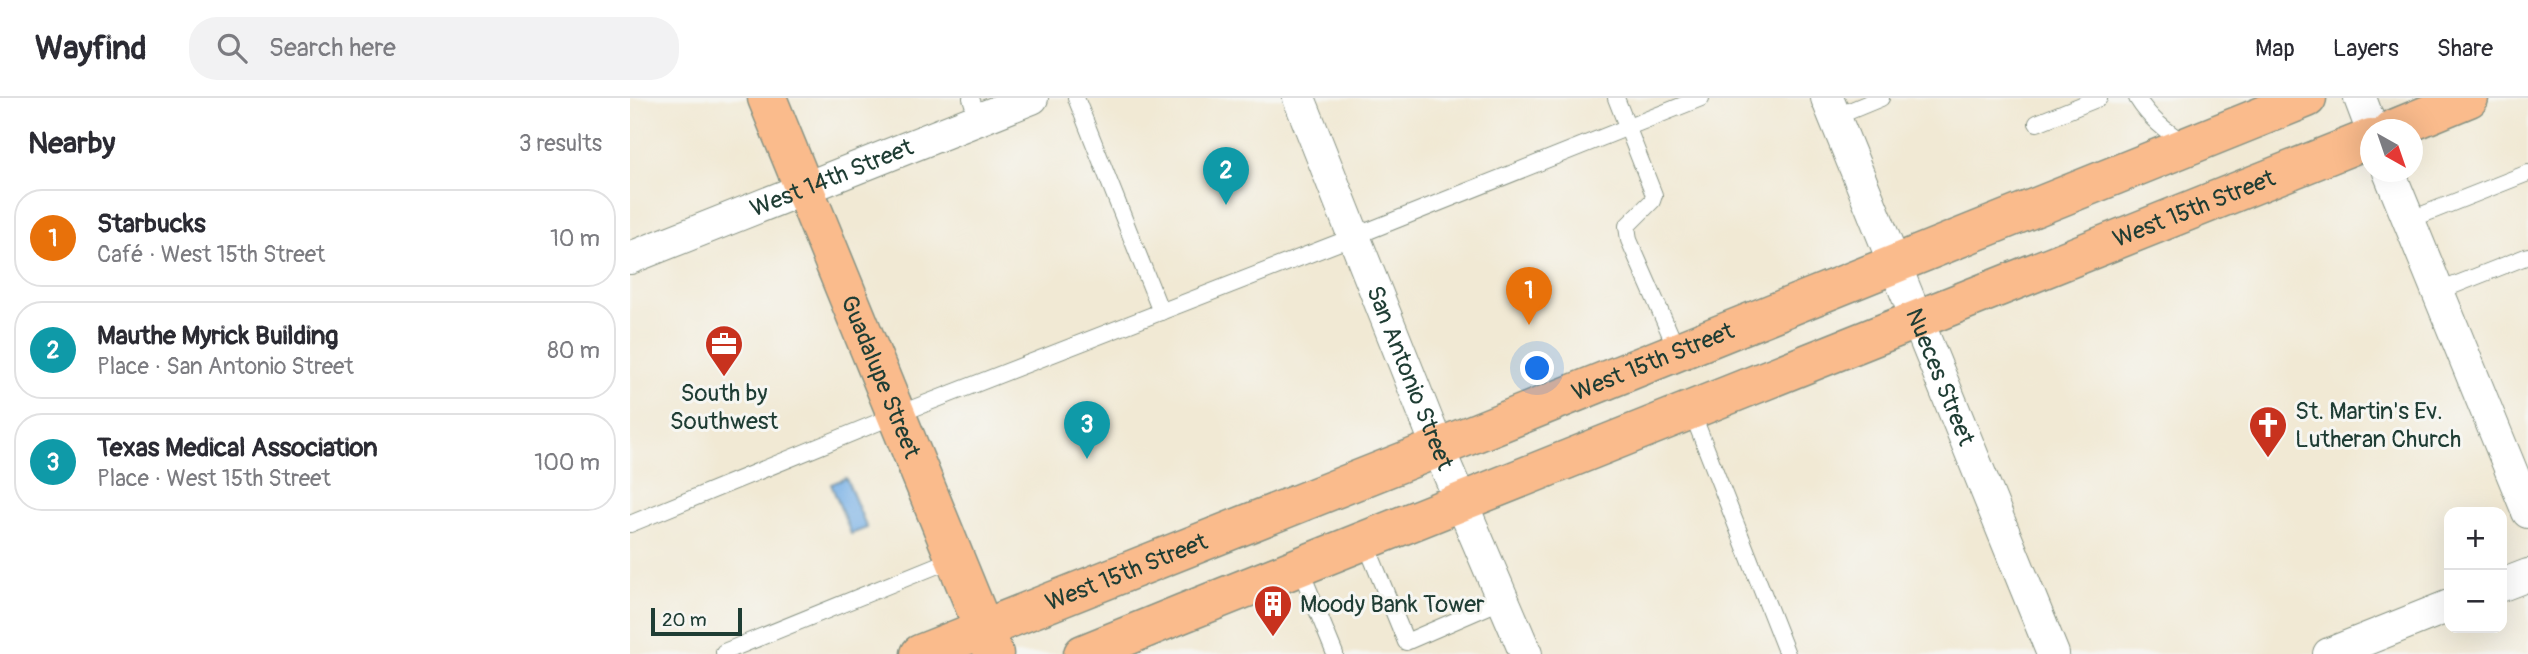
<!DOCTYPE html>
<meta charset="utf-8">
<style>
:root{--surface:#fff;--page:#f2f2f3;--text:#2b2b33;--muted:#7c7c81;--line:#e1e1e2;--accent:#c8321e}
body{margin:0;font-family:Pangolin,sans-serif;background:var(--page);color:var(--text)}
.controls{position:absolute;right:21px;bottom:21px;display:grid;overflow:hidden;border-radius:14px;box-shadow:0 7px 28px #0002}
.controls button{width:63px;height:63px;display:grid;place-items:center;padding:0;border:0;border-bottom:2px solid var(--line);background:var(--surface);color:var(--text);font:35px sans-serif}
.compass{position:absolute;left:1730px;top:21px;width:63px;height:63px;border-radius:50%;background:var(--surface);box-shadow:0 7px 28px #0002;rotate:140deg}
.scale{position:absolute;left:21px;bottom:18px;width:91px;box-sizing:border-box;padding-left:7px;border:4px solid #1f3d34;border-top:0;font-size:19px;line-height:24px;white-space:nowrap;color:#1f3d34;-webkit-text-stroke:5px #f6f6f2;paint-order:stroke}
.you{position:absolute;left:908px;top:271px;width:24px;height:24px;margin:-18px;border:5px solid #fff;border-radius:50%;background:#1a73e8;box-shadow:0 0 0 10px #1a73e833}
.badge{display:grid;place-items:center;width:46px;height:46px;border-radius:50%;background:var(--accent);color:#fff;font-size:23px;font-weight:700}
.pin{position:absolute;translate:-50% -58px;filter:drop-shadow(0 2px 4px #0008)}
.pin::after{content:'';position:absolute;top:37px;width:24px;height:21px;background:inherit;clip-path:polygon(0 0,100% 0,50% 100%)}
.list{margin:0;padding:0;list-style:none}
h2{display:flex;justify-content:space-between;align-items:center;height:91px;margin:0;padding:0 28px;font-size:30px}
h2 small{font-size:23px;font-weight:400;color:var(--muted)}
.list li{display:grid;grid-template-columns:46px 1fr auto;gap:21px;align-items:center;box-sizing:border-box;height:98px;margin:0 14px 14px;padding:0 14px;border:2px solid var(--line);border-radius:28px}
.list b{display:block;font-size:26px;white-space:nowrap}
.list p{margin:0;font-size:23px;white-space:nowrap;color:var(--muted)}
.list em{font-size:23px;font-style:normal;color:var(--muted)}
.icon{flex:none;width:38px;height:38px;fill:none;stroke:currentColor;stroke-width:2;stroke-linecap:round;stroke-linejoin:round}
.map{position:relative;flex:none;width:1898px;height:556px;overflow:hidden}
header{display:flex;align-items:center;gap:42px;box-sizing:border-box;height:98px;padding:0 35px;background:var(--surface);border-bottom:2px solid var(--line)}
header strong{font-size:33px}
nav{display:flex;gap:38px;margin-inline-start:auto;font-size:24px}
.search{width:490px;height:63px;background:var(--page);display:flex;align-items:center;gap:18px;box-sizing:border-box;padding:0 24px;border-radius:28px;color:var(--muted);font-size:26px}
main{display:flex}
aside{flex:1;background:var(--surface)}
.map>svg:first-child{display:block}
.water{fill:#74aee5;stroke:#4a768c;stroke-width:2}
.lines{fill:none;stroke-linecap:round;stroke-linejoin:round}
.lane-casing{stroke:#889384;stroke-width:18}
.street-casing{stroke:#889384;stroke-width:34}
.primary-casing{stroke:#889384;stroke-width:41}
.lane{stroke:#fff;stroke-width:16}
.street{stroke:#fff;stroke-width:32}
.primary{stroke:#fabb8c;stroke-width:38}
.labels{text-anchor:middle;stroke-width:6;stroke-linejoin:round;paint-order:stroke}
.street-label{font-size:24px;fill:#1f3d34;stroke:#f6f6f2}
.poi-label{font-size:24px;fill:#1f3d34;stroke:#f6f6f2;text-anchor:start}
</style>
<header>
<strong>Wayfind</strong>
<div class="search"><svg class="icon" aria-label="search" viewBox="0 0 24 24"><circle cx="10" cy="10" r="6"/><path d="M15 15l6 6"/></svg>Search here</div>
<nav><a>Map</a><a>Layers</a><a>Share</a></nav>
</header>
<main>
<aside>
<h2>Nearby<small>3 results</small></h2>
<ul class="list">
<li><span class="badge" style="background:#e8710a">1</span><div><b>Starbucks</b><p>Café · West 15th Street</p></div><em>10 m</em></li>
<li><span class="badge" style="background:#0f9aa8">2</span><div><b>Mauthe Myrick Building</b><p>Place · San Antonio Street</p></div><em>80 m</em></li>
<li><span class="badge" style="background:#0f9aa8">3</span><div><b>Texas Medical Association</b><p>Place · West 15th Street</p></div><em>100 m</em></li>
</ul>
</aside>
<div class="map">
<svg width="1898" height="556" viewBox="0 0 1898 556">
<rect width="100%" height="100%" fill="#f6f6f2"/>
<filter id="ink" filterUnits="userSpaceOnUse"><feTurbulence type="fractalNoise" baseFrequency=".0143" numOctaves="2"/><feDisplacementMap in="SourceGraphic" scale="14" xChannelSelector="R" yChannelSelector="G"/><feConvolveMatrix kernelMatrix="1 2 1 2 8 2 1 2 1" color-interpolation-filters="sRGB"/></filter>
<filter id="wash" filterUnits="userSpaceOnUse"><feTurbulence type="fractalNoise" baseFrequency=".00686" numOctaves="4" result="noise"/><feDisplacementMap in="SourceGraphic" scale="28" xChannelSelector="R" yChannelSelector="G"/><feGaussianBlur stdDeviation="1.57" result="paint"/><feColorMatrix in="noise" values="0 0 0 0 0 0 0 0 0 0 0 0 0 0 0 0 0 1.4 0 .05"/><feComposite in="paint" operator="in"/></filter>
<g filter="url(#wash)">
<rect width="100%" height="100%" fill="#f1e9d4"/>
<!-- water -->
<path class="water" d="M216 380 237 430 221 436 201 386Z"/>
</g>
<g filter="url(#ink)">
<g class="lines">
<defs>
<g id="lane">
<path d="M341 0 348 21"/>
<path d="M446 0 531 214"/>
<path d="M986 0 1024 97 1022 103 997 128 999 142 1048 254"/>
<path d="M1507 0C1520 21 1535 32 1555 46"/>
<path d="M1205 19 1251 0"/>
<path d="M1407 25 1469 0"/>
<path d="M1779 122 1898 75"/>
<path d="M1807 194 1898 158"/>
<path d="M1061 312 1157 556"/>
<path d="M0 426 266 317 723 139 1071 0"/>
<path d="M734 441 776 544 873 502"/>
<path d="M669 468 705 556"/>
<path d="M94 554 325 460"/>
</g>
<g id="street">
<path id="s1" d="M669 0 808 350 896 556"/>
<path id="s2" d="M1197 0 1423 556"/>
<path d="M1730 0 1742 32"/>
<path d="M1759 74 1898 414"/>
<path id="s3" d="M0 160 402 0"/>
<path d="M1872 487 1898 477"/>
<path d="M1699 556 1819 508"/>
</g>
<g id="primary">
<path id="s4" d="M137 0 364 556"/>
<path d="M1761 32 1839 0"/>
<path id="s5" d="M290 556 808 350 1677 0"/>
<path id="s6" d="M453 556C881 381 1311 211 1741 40"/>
</g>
</defs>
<!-- lane casing -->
<use href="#lane" class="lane-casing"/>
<!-- street casing -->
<use href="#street" class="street-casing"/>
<!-- primary casing -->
<use href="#primary" class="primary-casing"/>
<!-- lane -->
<use href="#lane" class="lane"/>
<!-- street -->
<use href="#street" class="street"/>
<!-- primary -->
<use href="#primary" class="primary"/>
</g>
</g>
<!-- icons -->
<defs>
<symbol id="office-pin" viewBox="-11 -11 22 30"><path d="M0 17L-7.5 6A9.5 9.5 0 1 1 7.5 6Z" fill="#c8321e" stroke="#f6f6f2"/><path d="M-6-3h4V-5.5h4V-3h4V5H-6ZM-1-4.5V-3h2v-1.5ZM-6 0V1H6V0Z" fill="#fff"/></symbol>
<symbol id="church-pin" viewBox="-11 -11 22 30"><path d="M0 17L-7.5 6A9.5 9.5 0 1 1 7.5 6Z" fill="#c8321e" stroke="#f6f6f2"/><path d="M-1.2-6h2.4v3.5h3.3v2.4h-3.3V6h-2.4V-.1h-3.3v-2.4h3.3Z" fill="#fff"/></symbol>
<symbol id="building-pin" viewBox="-11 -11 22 30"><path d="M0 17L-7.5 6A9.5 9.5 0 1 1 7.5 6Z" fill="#c8321e" stroke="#f6f6f2"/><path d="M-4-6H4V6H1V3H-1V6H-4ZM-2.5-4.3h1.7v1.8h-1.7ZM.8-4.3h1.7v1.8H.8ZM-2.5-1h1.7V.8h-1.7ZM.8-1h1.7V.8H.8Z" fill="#fff"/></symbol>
</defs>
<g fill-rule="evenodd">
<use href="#office-pin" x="72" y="224" width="44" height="60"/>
<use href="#church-pin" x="1616" y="305" width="44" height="60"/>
<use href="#building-pin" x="621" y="484" width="44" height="60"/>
</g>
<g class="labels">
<!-- street labels -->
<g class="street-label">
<text dy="8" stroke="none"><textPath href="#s3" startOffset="217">West 14th Street</textPath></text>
<text dy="8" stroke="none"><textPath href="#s6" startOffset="1197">West 15th Street</textPath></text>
<text dy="8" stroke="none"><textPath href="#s5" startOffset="789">West 15th Street</textPath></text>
<text dy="8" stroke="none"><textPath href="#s4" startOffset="301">Guadalupe Street</textPath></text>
<text dy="8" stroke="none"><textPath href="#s2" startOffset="301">Nueces Street</textPath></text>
<text dy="8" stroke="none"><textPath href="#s1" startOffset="301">San Antonio Street</textPath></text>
<text dy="8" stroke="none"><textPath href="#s5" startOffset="222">West 15th Street</textPath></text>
</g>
<!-- poi labels -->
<g class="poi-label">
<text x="94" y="303" text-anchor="middle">South by<tspan x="94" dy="28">Southwest</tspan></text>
<text x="1665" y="321">St. Martin's Ev.<tspan x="1665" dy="28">Lutheran Church</tspan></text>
<text x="670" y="514">Moody Bank Tower</text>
</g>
</g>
</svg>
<div class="controls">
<button>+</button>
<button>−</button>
</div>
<svg class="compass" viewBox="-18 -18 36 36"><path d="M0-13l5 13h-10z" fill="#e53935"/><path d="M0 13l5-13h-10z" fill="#7c7c81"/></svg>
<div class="scale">20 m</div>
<div class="you"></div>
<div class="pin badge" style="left:899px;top:227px;background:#e8710a">1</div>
<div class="pin badge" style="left:596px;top:107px;background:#0f9aa8">2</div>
<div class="pin badge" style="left:457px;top:361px;background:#0f9aa8">3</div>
</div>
</main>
